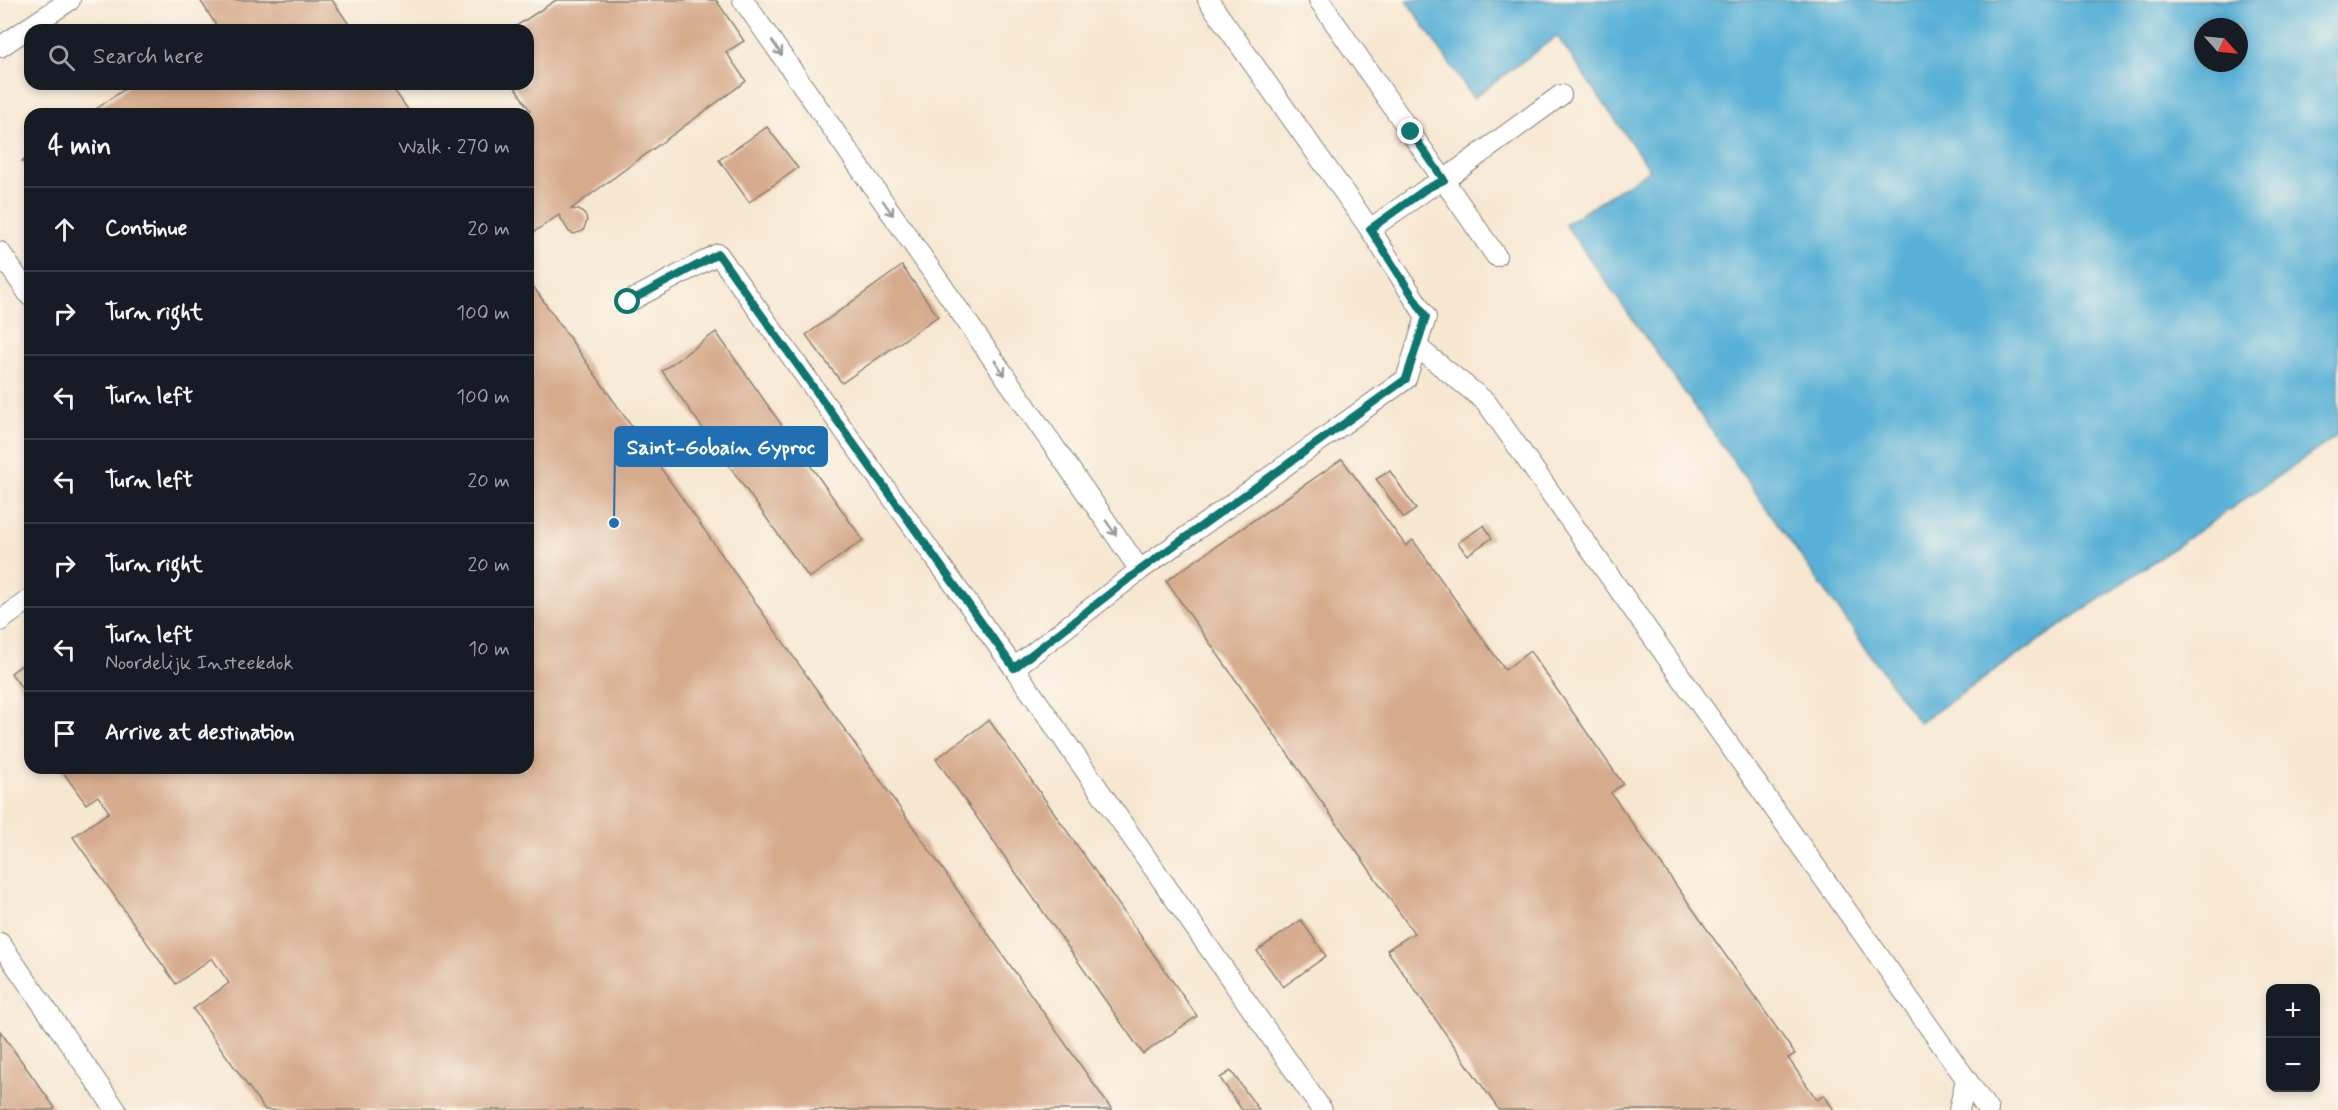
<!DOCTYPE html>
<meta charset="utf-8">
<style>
:root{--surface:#171b24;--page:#20242c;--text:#f1f3f6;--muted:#9ea1a6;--line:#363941}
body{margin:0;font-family:Mynerve,sans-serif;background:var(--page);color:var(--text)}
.controls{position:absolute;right:18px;bottom:18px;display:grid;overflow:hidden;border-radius:12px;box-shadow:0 3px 9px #0003}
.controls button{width:54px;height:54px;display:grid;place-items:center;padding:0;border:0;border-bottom:2px solid var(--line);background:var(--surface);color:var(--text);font:30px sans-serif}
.compass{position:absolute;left:2194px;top:18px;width:54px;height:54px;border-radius:50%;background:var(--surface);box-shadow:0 3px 9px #0003;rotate:117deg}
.stop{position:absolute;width:18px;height:18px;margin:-14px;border:4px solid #0f766e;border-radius:50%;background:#fff}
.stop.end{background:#0f766e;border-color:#fff;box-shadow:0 2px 6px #0008}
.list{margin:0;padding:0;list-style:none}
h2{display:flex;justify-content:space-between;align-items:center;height:78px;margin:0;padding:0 24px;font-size:26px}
h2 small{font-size:20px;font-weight:400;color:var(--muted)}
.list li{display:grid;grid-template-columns:39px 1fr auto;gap:18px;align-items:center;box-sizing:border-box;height:84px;padding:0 24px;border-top:2px solid var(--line)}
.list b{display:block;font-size:22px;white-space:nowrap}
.list p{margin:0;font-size:20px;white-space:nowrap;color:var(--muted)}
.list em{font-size:20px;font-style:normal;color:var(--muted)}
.icon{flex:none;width:33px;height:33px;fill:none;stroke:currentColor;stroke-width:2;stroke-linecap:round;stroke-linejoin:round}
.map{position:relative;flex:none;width:2338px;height:1110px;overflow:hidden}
.search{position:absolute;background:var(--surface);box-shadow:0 3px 9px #0003;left:24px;top:24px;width:510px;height:66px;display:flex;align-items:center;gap:15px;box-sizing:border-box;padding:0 21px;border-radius:18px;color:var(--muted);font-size:22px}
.panel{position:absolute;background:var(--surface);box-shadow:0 3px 9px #0003;left:24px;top:108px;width:510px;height:666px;border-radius:18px}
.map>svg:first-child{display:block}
.water{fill:#59b0d6;stroke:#3a6679;stroke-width:1.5;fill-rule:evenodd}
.building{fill:#d6aa8c}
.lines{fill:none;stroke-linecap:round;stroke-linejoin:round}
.service-casing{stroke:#898276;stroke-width:22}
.service{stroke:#fff;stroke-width:20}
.oneway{stroke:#999}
.route{stroke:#0f766e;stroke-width:8}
.leader{fill:none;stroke:#1f6fb2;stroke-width:2}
.callout-dot{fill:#1f6fb2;stroke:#fbf7ec;stroke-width:2}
.callout{fill:#1f6fb2;stroke:#1f6fb2;stroke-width:2}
.callout-label{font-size:21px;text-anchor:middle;font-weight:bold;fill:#fff}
</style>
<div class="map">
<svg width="2338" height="1110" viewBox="0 0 2338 1110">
<rect width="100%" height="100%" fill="#fbf7ec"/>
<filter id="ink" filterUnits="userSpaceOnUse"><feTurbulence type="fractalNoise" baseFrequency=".0167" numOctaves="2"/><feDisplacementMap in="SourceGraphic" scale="12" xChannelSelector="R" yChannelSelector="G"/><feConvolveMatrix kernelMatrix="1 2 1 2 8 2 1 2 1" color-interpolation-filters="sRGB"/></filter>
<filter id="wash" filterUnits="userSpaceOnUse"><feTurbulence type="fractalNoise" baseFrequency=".008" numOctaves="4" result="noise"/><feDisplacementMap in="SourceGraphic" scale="24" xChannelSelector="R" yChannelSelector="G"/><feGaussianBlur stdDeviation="1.35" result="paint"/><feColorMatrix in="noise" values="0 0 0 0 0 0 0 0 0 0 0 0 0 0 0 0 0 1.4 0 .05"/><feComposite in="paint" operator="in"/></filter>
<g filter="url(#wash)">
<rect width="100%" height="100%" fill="#f6e7d1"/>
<!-- water -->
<path class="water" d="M1406 0H2338V435L1919 723 1565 224 1650 170 1557 36 1473 98ZM2203 27H2239V63H2203Z"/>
<g id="blocks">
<!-- building -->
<g class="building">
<path d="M200 0H332L353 30H209L216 25Z"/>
<path d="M556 0H716L744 41 726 52 746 81 571 209 579 210 586 216 587 221 583 231 574 234 569 232 559 215 528 236V113L530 111 513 84H528V30H510Z"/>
<path d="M132 84H390L411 114H89Z"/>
<path d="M767 127 798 168 749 202 719 160Z"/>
<path d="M30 156V172L22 161Z"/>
<path d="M902 266 938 316 842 383 806 335Z"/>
<path d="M528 279 1112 1110H265L193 1009 229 983 212 958 176 984 73 837 109 812 98 796 86 804 60 768H528Z"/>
<path d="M716 332 863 540 809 578 662 371Z"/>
<path d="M1342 459 1406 546 1413 540 1505 670 1530 651 1623 784 1611 793 1795 1054 1788 1058 1817 1100 1824 1095 1834 1110H1499L1387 950 1414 933 1166 581Z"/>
<path d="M1390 471 1416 509 1404 518 1376 479Z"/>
<path d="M1484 525 1492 538 1467 555 1458 543Z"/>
<path d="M30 659V700L11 673Z"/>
<path d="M989 720 1197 1016 1143 1054 936 759Z"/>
<path d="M1301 920 1326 956 1283 987 1257 951Z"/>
<path d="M0 1031 55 1108 52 1110H0Z"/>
<path d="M1231 1071 1259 1110H1242L1220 1078Z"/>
</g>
</g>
</g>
<g filter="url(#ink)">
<use href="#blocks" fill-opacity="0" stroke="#898276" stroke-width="1.5"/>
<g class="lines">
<defs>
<g id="service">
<path d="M743 0 1140 570"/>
<path d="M1319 0 1496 256"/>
<path d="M0 47 70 0"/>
<path d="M1370 229 1427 189 1444 180 1561 95"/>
<path d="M0 252 30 296"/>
<path d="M628 302 718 254 1014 668 1140 570 1406 379 1426 317 1370 229 1208 0"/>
<path d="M1416 346 1486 402 1988 1110"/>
<path d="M0 621 30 599"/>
<path d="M1014 668 1322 1110"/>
<path d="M0 943 116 1110"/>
<path d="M1959 1110 1966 1079"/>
</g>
</defs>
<!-- service casing -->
<use href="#service" class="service-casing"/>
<!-- service -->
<use href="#service" class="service"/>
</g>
<!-- one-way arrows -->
<defs><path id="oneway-shaft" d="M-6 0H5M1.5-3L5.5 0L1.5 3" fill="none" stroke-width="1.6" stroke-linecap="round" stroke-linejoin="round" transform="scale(1.5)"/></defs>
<g class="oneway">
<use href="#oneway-shaft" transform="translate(777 48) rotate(55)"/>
<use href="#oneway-shaft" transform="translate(888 208) rotate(55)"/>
<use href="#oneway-shaft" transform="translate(1000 368) rotate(55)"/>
<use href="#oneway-shaft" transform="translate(1111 528) rotate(55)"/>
</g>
</g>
<g class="lines" filter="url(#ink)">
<!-- route -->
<path class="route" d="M628 302 718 254 1014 668 1140 570 1406 379 1426 317 1370 229 1426 189 1444 180 1411 132"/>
</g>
<!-- callouts -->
<path class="leader" d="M614 523L615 446"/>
<circle class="callout-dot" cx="614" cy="523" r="6"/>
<rect class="callout" x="615" y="427" width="212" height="39" rx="6"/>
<g class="callout-label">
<text x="721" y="454">Saint-Gobain Gyproc</text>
</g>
</svg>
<div class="controls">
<button>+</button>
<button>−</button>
</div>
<svg class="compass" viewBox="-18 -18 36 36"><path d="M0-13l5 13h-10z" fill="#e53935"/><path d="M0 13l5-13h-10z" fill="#9ea1a6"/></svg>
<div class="stop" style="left:628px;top:302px"></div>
<div class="stop end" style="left:1411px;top:132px"></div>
<div class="search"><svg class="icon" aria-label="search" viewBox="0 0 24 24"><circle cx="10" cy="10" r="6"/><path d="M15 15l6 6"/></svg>Search here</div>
<section class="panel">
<h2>4 min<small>Walk · 270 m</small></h2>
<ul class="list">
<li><svg class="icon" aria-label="ahead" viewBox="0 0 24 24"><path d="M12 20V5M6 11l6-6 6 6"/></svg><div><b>Continue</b></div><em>20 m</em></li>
<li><svg class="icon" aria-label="right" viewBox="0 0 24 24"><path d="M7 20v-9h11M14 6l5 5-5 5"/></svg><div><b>Turn right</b></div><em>100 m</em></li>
<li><svg class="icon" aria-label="left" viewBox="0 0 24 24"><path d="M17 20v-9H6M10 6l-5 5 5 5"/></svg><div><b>Turn left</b></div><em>100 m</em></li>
<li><svg class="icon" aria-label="left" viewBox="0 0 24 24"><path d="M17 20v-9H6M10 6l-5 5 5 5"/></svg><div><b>Turn left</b></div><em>20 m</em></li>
<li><svg class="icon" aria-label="right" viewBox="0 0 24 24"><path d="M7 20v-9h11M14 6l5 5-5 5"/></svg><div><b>Turn right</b></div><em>20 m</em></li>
<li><svg class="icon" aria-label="left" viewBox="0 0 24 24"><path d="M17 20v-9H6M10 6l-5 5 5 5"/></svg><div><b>Turn left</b><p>Noordelijk Insteekdok</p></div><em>10 m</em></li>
<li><svg class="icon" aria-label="arrive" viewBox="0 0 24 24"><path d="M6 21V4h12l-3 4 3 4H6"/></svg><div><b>Arrive at destination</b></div></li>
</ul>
</section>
</div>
